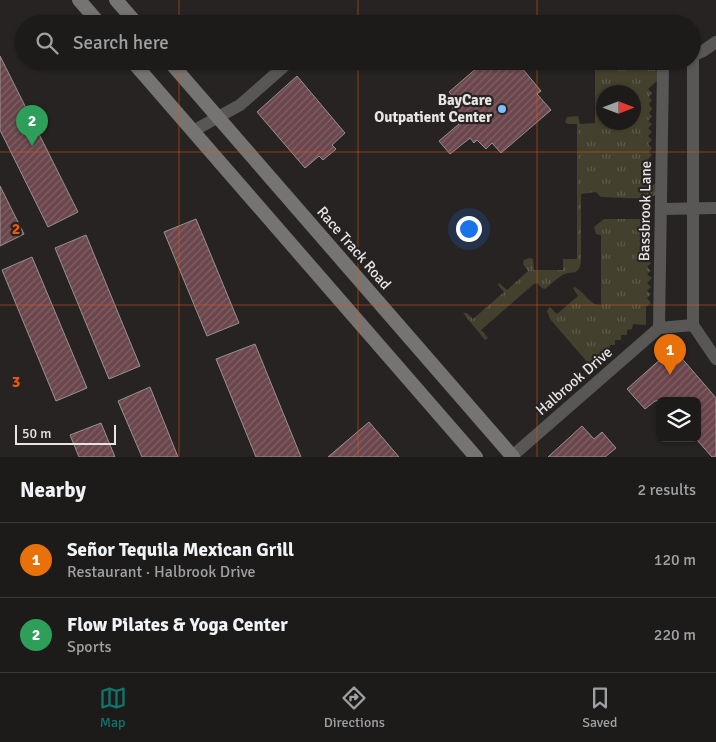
<!DOCTYPE html>
<meta charset="utf-8">
<style>
:root{--surface:#1d1a1a;--page:#252323;--text:#f1f3f6;--muted:#a0a1a2;--line:#3b3839;--accent:#0f766e}
body{margin:0;font-family:Signika,sans-serif;background:var(--page);color:var(--text)}
.controls{position:absolute;right:15px;bottom:15px;display:grid;overflow:hidden;border-radius:8px;box-shadow:0 1px 4px #0004}
.controls button{width:45px;height:45px;display:grid;place-items:center;padding:0;border:0;border-bottom:1px solid var(--line);background:var(--surface);color:var(--text);font:25px sans-serif}
.compass{position:absolute;left:596px;top:85px;width:45px;height:45px;border-radius:50%;background:var(--surface);box-shadow:0 1px 4px #0004;rotate:90deg}
.scale{position:absolute;left:15px;bottom:12px;width:101px;box-sizing:border-box;padding-left:5px;border:2px solid #e7e5e4;border-top:0;font-size:14px;line-height:18px;white-space:nowrap;color:#e7e5e4;-webkit-text-stroke:4px #272322;paint-order:stroke}
.you{position:absolute;left:468px;top:228px;width:18px;height:18px;margin:-12px;border:4px solid #fff;border-radius:50%;background:#1a73e8;box-shadow:0 0 0 8px #1a73e833}
.badge{display:grid;place-items:center;width:32px;height:32px;border-radius:50%;background:var(--accent);color:#fff;font-size:16px;font-weight:700}
.pin{position:absolute;translate:-50% -41px;filter:drop-shadow(0 1px 2px #0008)}
.pin::after{content:'';position:absolute;top:26px;width:18px;height:15px;background:inherit;clip-path:polygon(0 0,100% 0,50% 100%)}
.list{margin:0;padding:0;list-style:none}
h2{display:flex;justify-content:space-between;align-items:center;height:65px;margin:0;padding:0 20px;font-size:21px}
h2 small{font-size:16px;font-weight:400;color:var(--muted)}
.list li{display:grid;grid-template-columns:32px 1fr auto;gap:15px;align-items:center;box-sizing:border-box;height:75px;padding:0 20px;border-top:1px solid var(--line)}
.list b{display:block;font-size:19px;white-space:nowrap}
.list p{margin:0;font-size:16px;white-space:nowrap;color:var(--muted)}
.list em{font-size:16px;font-style:normal;color:var(--muted)}
.icon{flex:none;width:28px;height:28px;fill:none;stroke:currentColor;stroke-width:2;stroke-linecap:round;stroke-linejoin:round}
.map{position:relative;flex:none;width:716px;height:457px;overflow:hidden}
.search{position:absolute;background:var(--surface);box-shadow:0 1px 4px #0004;left:15px;right:15px;top:15px;height:55px;display:flex;align-items:center;gap:12px;box-sizing:border-box;padding:0 18px;border-radius:28px;color:var(--muted);font-size:19px}
.sheet{height:215px;background:var(--surface)}
nav{display:flex;justify-content:space-around;align-items:center;box-sizing:border-box;height:70px;border-top:1px solid var(--line);background:var(--surface);font-size:14px;color:var(--muted)}
nav a{display:grid;justify-items:center;gap:2px}
nav .on{color:var(--accent)}
.map>svg:first-child{display:block}
.grass{fill:url(#grass-tufts);fill-rule:evenodd}
.building{fill:url(#building-hatch);stroke:#979293}
.lines{fill:none;stroke-linecap:round;stroke-linejoin:round}
.minor{stroke:#595756;stroke-width:12}
.secondary{stroke:#767472;stroke-width:14}
.grid{fill:none;stroke:#e8590c;stroke-width:1;stroke-opacity:0.55}
.poi-dot{fill:#80bdfa;stroke:#272322;stroke-width:2}
.labels{text-anchor:middle;stroke-width:4.5;stroke-linejoin:round;paint-order:stroke}
.poi-label{font-size:15px;font-weight:bold;fill:#e7e5e4;stroke:#272322;text-anchor:end}
.street-label{font-size:15px;fill:#e7e5e4;stroke:#272322}
.grid-label{font-size:16px;text-anchor:middle;font-weight:bold;fill:#e8590c;stroke:#272322;stroke-width:4.5;stroke-linejoin:round;paint-order:stroke}
</style>
<div class="map">
<svg width="716" height="457" viewBox="0 0 716 457">
<defs>
<pattern id="grass-tufts" width="24" height="20" patternUnits="userSpaceOnUse" patternTransform="scale(1.25)"><rect width="24" height="20" fill="#43402d"/><path d="M3 7l-1-3M5 7V3M7 7l1-3M15 17l-1-3M17 17v-4M19 17l1-3" fill="none" stroke="#5e5b4b"/></pattern>
<pattern id="building-hatch" width="6" height="6" patternUnits="userSpaceOnUse" patternTransform="scale(1.25)"><rect width="6" height="6" fill="#6b474d"/><path d="M-1 1l2-2M0 6l6-6M5 7l2-2" fill="none" stroke="#806166"/></pattern>
</defs>
<rect width="100%" height="100%" fill="#272322"/>
<!-- grass -->
<g class="grass">
<path d="M595 61H656L658 63 659 79 648 89 652 93 649 97 652 100 649 104 652 109 649 113 652 116 648 121 652 124 648 128 652 132 648 136 652 140 648 144 652 148 649 152 652 155 648 159 652 163 648 168 652 171 648 176 652 180 648 183 652 186 656 183 655 195C647 201 613 197 601 197L596 192 581 194V261C579 278 571 269 561 276 555 280 550 285 545 289L542 288 537 283 534 284 481 330 488 338 485 340 463 313H467L473 319 504 292 498 285 499 283 507 290 528 271 523 264 524 260 529 258 533 259 534 270H563V259H577V124H568L565 122 567 117 578 116 580 124 595 123ZM604 92H634V122H604Z"/>
<path d="M604 219H648V236L652 240 648 243 652 247 647 251 651 255 647 259 651 263 647 267 651 271 647 274 652 278 647 283 651 287 647 291 651 294 647 298 651 303 646 307V325L633 324 632 329 627 330V335H621V340H615V345H610L609 350H604L603 356H597L588 363 550 319 547 311 550 307 557 314 578 296 573 288 574 287C585 291 588 305 601 305V235L596 234 594 227Z"/>
</g>
<!-- building -->
<g class="building">
<path d="M0 56 78 212 48 227 0 130Z"/>
<path d="M485 61H516L541 91 537 94 551 110 501 153 492 143 486 149 477 140 474 143 470 138 450 154 439 141 459 124 455 119 459 115 452 108 458 103 449 92Z"/>
<path d="M297 76 345 133 332 145 336 149 323 160 319 156 305 168 257 112Z"/>
<path d="M0 186 24 234 0 246Z"/>
<path d="M196 219 239 323 207 336 164 232Z"/>
<path d="M86 235 140 366 109 379 55 248Z"/>
<path d="M32 257 87 388 56 401 2 270Z"/>
<path d="M255 344 301 457H256L216 359Z"/>
<path d="M673 348 716 398V457H712L697 440V401H655L645 409 627 389Z"/>
<path d="M150 387 178 457H142L118 401Z"/>
<path d="M369 422 399 457H328Z"/>
<path d="M101 423 115 457H79L70 435Z"/>
<path d="M582 426 594 439 602 432 616 448 605 457H548Z"/>
</g>
<g class="lines">
<!-- minor -->
<g class="minor">
<path d="M692 56 703 51 716 42"/>
<path d="M193 131 240 105 290 61"/>
<path d="M661 209 716 208"/>
<path d="M693 325V56"/>
<path d="M659 328 663 68 665 61"/>
<path d="M659 328 693 325 716 359"/>
<path d="M511 457 659 328"/>
</g>
<!-- secondary -->
<g class="secondary">
<path d="M79 0 100 24"/>
<path d="M116 0 137 24"/>
<path d="M132 61 476 457"/>
<path d="M169 61 513 457"/>
</g>
</g>
<!-- grid -->
<path class="grid" d="M179 0V24M358 0V24M537 0V24M179 61V457M358 61V457M537 61V457M0 152H716M0 305H716"/>
<!-- markers -->
<circle class="poi-dot" cx="502" cy="109" r="5"/>
<g class="labels">
<!-- poi labels -->
<g class="poi-label">
<text x="492" y="105">BayCare<tspan x="492" dy="17">Outpatient Center</tspan></text>
</g>
<!-- street labels -->
<g class="street-label">
<text transform="translate(645 211) rotate(-89)" y="5">Bassbrook Lane</text>
<text transform="translate(354 248) rotate(49)" y="5">Race Track Road</text>
<text transform="translate(574 381) rotate(-41)" y="5">Halbrook Drive</text>
</g>
</g>
<g class="grid-label">
<text x="16" y="234">2</text>
<text x="16" y="387">3</text>
</g>
</svg>
<div class="controls">
<button><svg class="icon" aria-label="layers" viewBox="0 0 24 24"><path d="M12 4l9 5-9 5-9-5zM3 14l9 5 9-5"/></svg></button>
</div>
<svg class="compass" viewBox="-18 -18 36 36"><path d="M0-13l5 13h-10z" fill="#e53935"/><path d="M0 13l5-13h-10z" fill="#a0a1a2"/></svg>
<div class="scale">50 m</div>
<div class="you"></div>
<div class="pin badge" style="left:670px;top:375px;background:#e8710a">1</div>
<div class="pin badge" style="left:32px;top:146px;background:#2e9e5b">2</div>
<div class="search"><svg class="icon" aria-label="search" viewBox="0 0 24 24"><circle cx="10" cy="10" r="6"/><path d="M15 15l6 6"/></svg>Search here</div>
</div>
<section class="sheet">
<h2>Nearby<small>2 results</small></h2>
<ul class="list">
<li><span class="badge" style="background:#e8710a">1</span><div><b>Señor Tequila Mexican Grill</b><p>Restaurant · Halbrook Drive</p></div><em>120 m</em></li>
<li><span class="badge" style="background:#2e9e5b">2</span><div><b>Flow Pilates &amp; Yoga Center</b><p>Sports</p></div><em>220 m</em></li>
</ul>
</section>
<nav>
<a class="on"><svg class="icon" aria-label="map" viewBox="0 0 24 24"><path d="M3 6l6-2 6 2 6-2v14l-6 2-6-2-6 2zM9 4v14M15 6v14"/></svg>Map</a>
<a><svg class="icon" aria-label="directions" viewBox="0 0 24 24"><path d="M12 3l9 9-9 9-9-9zM9 14v-3h6M13 9l2 2-2 2"/></svg>Directions</a>
<a><svg class="icon" aria-label="saved" viewBox="0 0 24 24"><path d="M7 4h10v16l-5-4-5 4z"/></svg>Saved</a>
</nav>
